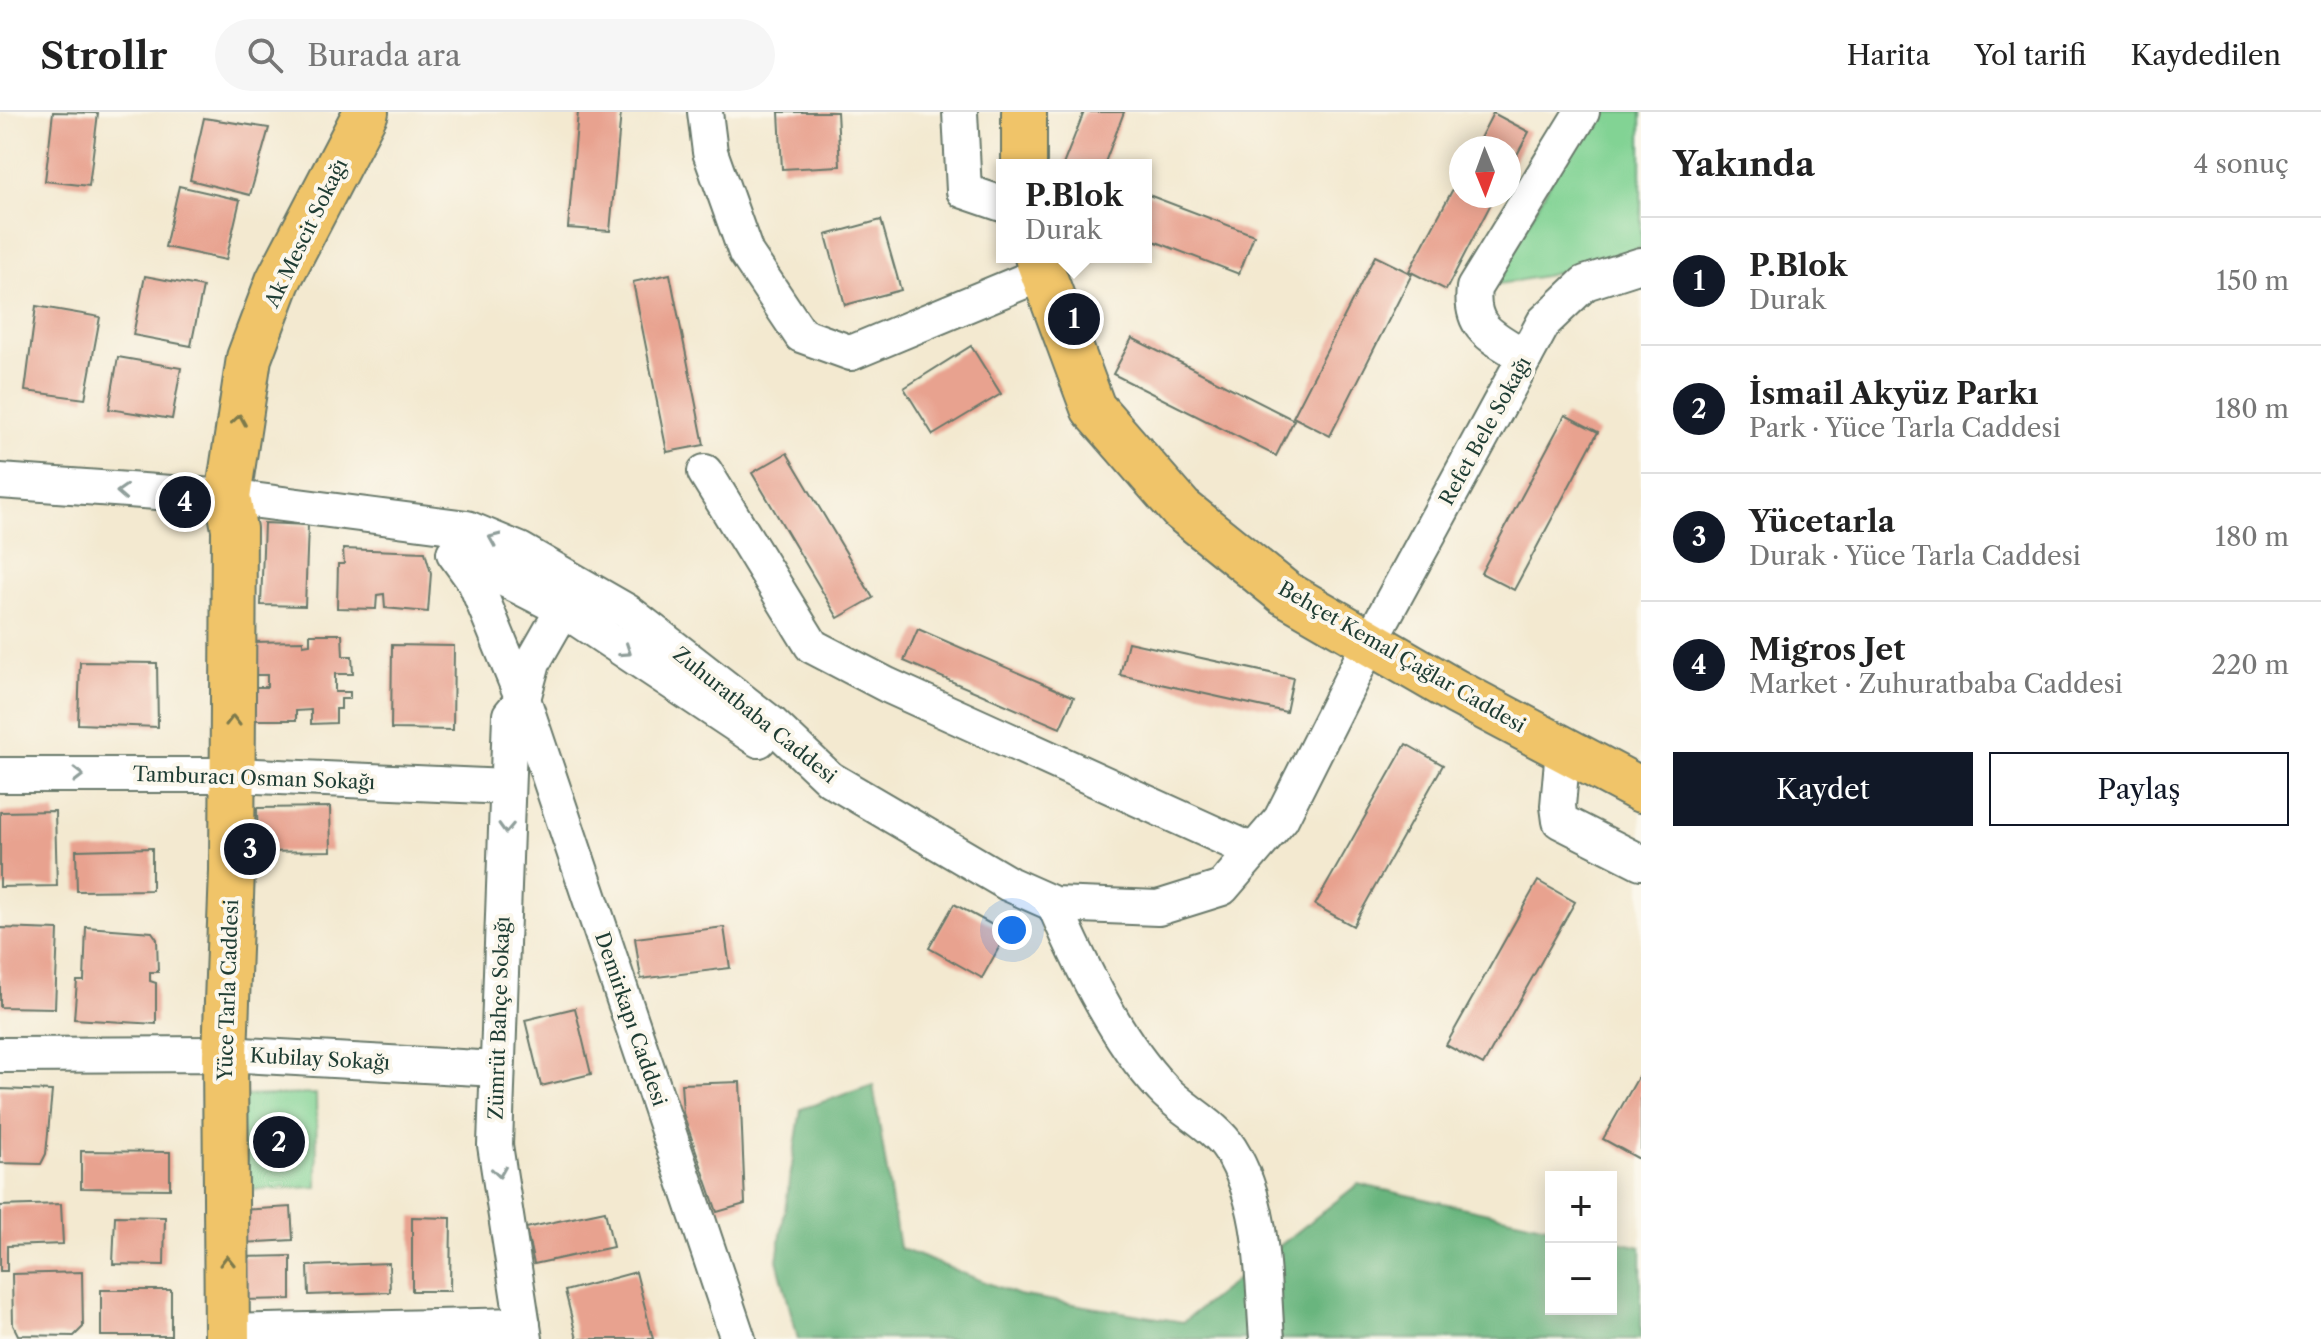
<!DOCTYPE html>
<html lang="tr">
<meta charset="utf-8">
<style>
:root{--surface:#fff;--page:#f6f6f6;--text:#222;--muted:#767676;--line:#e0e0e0;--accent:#111827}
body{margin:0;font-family:"Libre Caslon Text",serif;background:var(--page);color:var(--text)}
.controls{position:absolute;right:24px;bottom:24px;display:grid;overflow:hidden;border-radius:0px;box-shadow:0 4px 20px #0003}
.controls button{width:72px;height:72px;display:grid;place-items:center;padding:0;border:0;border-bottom:2px solid var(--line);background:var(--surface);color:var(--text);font:40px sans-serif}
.compass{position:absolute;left:1449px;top:24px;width:72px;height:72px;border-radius:50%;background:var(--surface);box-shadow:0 4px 20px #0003;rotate:179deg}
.you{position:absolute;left:1012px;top:818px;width:28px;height:28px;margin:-20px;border:6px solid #fff;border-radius:50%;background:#1a73e8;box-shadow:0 0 0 12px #1a73e833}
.badge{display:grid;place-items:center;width:52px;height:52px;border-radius:50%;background:var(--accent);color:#fff;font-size:26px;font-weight:700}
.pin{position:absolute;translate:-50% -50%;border:4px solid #fff;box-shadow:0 2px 8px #0006}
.popup{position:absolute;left:996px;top:47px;width:156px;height:104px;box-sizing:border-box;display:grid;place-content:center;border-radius:0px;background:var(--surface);filter:drop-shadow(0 2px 6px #0005);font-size:26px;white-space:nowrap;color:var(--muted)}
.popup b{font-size:30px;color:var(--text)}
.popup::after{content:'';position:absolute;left:50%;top:100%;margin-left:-16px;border:16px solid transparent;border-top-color:var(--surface)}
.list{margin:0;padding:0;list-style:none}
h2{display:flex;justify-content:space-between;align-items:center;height:104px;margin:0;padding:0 32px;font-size:34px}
h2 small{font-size:26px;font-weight:400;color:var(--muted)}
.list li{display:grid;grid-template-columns:52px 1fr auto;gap:24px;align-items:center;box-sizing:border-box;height:128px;padding:0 32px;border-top:2px solid var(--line)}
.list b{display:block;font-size:30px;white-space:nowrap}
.list p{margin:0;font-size:26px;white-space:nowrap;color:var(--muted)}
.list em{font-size:26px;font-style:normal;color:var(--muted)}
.actions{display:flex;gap:16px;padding:24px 32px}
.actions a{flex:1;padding:18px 0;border:2px solid var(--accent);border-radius:0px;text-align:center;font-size:28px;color:var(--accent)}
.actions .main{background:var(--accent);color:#fff}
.icon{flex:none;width:44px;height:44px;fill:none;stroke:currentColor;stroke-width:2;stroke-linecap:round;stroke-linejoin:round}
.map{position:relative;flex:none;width:1641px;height:1227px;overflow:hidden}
header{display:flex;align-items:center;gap:48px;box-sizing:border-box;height:112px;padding:0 40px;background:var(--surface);border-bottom:2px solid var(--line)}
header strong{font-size:38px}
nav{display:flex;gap:44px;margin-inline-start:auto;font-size:28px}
.search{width:560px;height:72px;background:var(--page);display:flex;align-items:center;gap:20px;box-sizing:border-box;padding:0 28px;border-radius:44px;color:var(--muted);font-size:30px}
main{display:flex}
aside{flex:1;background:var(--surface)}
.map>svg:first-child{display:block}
.green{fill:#82d394;stroke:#508864;stroke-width:2}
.forest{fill:#69b57e;stroke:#447959;stroke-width:2}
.building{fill:#e8a28f}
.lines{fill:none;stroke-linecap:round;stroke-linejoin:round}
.minor-casing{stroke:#69796b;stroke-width:38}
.major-casing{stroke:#69796b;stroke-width:48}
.minor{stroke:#fff;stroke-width:34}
.major{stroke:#f0c469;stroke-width:44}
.oneway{stroke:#7d7a4c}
.oneway2{stroke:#8f9e9a}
.labels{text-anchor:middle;stroke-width:8;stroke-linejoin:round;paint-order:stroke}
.street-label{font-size:20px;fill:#1f3d34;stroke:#fbf7ec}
</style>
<header>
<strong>Strollr</strong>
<div class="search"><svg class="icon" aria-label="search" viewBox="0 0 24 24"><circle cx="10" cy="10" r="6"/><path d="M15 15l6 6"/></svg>Burada ara</div>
<nav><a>Harita</a><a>Yol tarifi</a><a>Kaydedilen</a></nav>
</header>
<main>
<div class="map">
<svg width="1641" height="1227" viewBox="0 0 1641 1227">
<rect width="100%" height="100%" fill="#fbf7ec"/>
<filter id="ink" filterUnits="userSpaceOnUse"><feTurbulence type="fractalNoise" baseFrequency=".0125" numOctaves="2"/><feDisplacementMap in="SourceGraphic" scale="16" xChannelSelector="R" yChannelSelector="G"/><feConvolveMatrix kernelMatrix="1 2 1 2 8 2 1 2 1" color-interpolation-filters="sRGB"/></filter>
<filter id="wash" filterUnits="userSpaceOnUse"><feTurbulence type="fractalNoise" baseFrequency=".006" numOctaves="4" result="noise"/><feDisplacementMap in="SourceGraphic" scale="32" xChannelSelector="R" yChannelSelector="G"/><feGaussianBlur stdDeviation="1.8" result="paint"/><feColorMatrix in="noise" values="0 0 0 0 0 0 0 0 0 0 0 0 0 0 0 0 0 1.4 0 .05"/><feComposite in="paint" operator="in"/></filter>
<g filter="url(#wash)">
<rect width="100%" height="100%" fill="#f3e9d0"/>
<!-- green -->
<g class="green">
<path d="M1589 0H1641V136L1549 163 1494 173Z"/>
<path d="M316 982 317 1075 242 1078 240 984Z"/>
</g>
<!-- forest -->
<path class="forest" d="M873 973 899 1136 1018 1183 1183 1210 1358 1072 1551 1115V1197H1611V1128L1641 1135V1227H798L777 1148 801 997Z"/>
<g id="blocks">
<!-- building -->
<g class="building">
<path d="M53 0 98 1 89 74 45 69Z"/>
<path d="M578 0H621L610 119 568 116Z"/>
<path d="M779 0H837L840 54 782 57Z"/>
<path d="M1084 0H1124L1104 53H1063Z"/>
<path d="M1493 1 1529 20 1509 58V36H1475Z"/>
<path d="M204 6 269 16 250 83 190 68Z"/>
<path d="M1461 62V84H1495L1446 178 1409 159Z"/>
<path d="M179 74 240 88 226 148 165 135Z"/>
<path d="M1146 82 1254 123 1239 162 1146 126Z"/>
<path d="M881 108 901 178 845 193 826 123Z"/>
<path d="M1375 144 1412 162 1330 324 1293 305Z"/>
<path d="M670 162 704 333 667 340 633 170Z"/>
<path d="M145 164 203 175 191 234 133 223Z"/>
<path d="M36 194 100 205 85 287 25 279Z"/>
<path d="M1132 226 1294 308 1276 344 1113 262Z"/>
<path d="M971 234 1001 282 933 323 904 276Z"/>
<path d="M118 245 181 256 172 307 109 297Z"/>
<path d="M1565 303 1598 320 1514 478 1481 461Z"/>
<path d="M787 341 873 486 838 506 752 361Z"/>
<path d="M264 411 308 413 305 494 261 493Z"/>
<path d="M343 437 425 440 431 461 428 500 385 496 384 482 377 483 376 497 337 496 338 452H344Z"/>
<path d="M918 517 1074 585 1060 616 904 549Z"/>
<path d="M310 522H342L343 544H352L353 562H335V580H350V587H341V597H336V611L311 612V598L296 599V608H253L252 575H267V563H252V530L303 529V533L310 532Z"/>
<path d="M1128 530 1293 566 1286 600 1120 563Z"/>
<path d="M392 533 454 534 453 618 391 617Z"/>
<path d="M80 550 157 551 158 615 78 612Z"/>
<path d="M1406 632 1443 653 1353 814 1315 793Z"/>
<path d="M330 695 331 739 258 740 257 696Z"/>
<path d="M55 699 57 774 0 775V700Z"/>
<path d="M152 736V778L77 779 76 738Z"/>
<path d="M1538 769 1575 790 1483 953 1446 933Z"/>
<path d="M954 792 1007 821 982 866 929 836Z"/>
<path d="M86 815 152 820 157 827 158 860H150V869L156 871V912L74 907 77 869H84Z"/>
<path d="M724 815 730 856 641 867 635 826Z"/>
<path d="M0 816 58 818 55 896 0 895Z"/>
<path d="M575 896 591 962 541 974 525 908Z"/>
<path d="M1641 960V1048L1603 1027Z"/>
<path d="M740 970 745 1092 717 1100 683 1001 681 972Z"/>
<path d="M0 977 52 979 46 1042 41 1052 0 1051Z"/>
<path d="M81 1039 170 1040V1077L81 1076Z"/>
<path d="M61 1092 63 1132 7 1134V1159H0V1094Z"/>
<path d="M291 1095 293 1128 242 1131 240 1098Z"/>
<path d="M605 1099 613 1135 534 1152 526 1116Z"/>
<path d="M115 1104 165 1105 164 1153 113 1152Z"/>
<path d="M412 1105 451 1106 450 1179H412Z"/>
<path d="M291 1144V1187L242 1188 241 1145Z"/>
<path d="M389 1151 390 1180 309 1183 308 1154Z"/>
<path d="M82 1160 83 1215 74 1224 18 1223 13 1213 12 1162Z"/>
<path d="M636 1160 653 1227H577L565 1179Z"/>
<rect x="101" y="1178" width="70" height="46"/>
</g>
</g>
</g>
<g filter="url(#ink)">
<use href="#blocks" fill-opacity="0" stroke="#69796b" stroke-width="2"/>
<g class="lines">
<defs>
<g id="minor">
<path d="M705 0 710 40 746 141 801 223 851 241 1041 162"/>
<path d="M960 0 964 79 1002 92"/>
<path d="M1525 245C1494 225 1469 218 1474 176L1582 0"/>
<path d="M705 360 812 534 887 573 1253 739"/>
<path d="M0 369 228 385 467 416 520 438 628 500 772 612 830 667 1009 772 1054 792 1158 796 1222 776 1281 707 1370 530 1544 210 1585 171 1641 153"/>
<path d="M454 441 475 470 523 587 738 1227"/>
<path d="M457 443 561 496 759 628"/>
<path d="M523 587 510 603 495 1033 525 1227"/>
<path d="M523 587 533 550 573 480"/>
<path d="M1563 637 1558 694 1560 709 1641 750"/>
<path d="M0 663H233L507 675"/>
<path d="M1054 792C1079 850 1118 930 1162 976 1181 997 1215 1013 1230 1037 1265 1093 1262 1164 1267 1227"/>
<path d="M0 943 225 942 497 957"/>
<path d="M227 1220 523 1213"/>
</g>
<g id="major">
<path d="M1024 0V53"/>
<path d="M1037 145 1093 296 1181 397 1285 481 1456 580 1641 678"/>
<path d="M227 1227 225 942 232 759 234 417 228 385 249 246 278 169 366 0"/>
</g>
</defs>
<!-- minor casing -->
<use href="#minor" class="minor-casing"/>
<!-- major casing -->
<use href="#major" class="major-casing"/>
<!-- minor -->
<use href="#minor" class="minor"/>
<!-- major -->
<use href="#major" class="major"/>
</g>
<!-- one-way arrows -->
<defs><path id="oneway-chevron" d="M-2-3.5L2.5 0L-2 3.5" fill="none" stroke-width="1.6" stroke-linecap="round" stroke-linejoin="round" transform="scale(2)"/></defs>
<g class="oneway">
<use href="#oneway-chevron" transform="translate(239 308) rotate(-81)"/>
<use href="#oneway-chevron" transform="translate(233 609) rotate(-90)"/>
<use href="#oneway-chevron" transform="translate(227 1149) rotate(-91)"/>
</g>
<g class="oneway2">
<use href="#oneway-chevron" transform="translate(122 380) rotate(-177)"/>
<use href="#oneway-chevron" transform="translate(494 427) rotate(-157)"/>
<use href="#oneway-chevron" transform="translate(626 539) rotate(34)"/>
<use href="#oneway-chevron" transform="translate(78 663)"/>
<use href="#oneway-chevron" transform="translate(506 716) rotate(92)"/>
<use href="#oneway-chevron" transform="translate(499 1060) rotate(82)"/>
</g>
</g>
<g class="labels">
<!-- street labels -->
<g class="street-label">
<text transform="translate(306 121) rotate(-64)" y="7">Ak Mescit Sokağı</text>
<text transform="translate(1485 319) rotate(-61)" y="7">Refet Bele Sokağı</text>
<text transform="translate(1402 545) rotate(30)" y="7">Behçet Kemal Çağlar Caddesi</text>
<text transform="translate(755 603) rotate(39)" y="7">Zuhuratbaba Caddesi</text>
<text transform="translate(254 666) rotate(2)" y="7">Tamburacı Osman Sokağı</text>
<text transform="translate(228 878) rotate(-88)" y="7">Yüce Tarla Caddesi</text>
<text transform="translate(499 906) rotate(-88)" y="7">Zümrüt Bahçe Sokağı</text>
<text transform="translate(631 907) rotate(71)" y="7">Demirkapı Caddesi</text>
<text transform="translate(320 947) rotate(3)" y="7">Kubilay Sokağı</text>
</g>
</g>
</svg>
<div class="controls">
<button>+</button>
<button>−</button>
</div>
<svg class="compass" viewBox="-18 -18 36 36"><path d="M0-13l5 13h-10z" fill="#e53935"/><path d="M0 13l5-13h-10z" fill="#767676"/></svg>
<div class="you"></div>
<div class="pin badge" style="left:1074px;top:207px">1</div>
<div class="popup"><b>P.Blok</b>Durak</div>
<div class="pin badge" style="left:279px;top:1030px">2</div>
<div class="pin badge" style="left:250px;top:737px">3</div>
<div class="pin badge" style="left:185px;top:390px">4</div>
</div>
<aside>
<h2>Yakında<small>4 sonuç</small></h2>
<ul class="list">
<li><span class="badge">1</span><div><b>P.Blok</b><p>Durak</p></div><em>150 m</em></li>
<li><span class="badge">2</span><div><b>İsmail Akyüz Parkı</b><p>Park · Yüce Tarla Caddesi</p></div><em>180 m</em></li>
<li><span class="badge">3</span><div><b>Yücetarla</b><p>Durak · Yüce Tarla Caddesi</p></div><em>180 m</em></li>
<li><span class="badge">4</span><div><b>Migros Jet</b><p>Market · Zuhuratbaba Caddesi</p></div><em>220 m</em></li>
</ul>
<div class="actions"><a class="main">Kaydet</a><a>Paylaş</a></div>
</aside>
</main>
